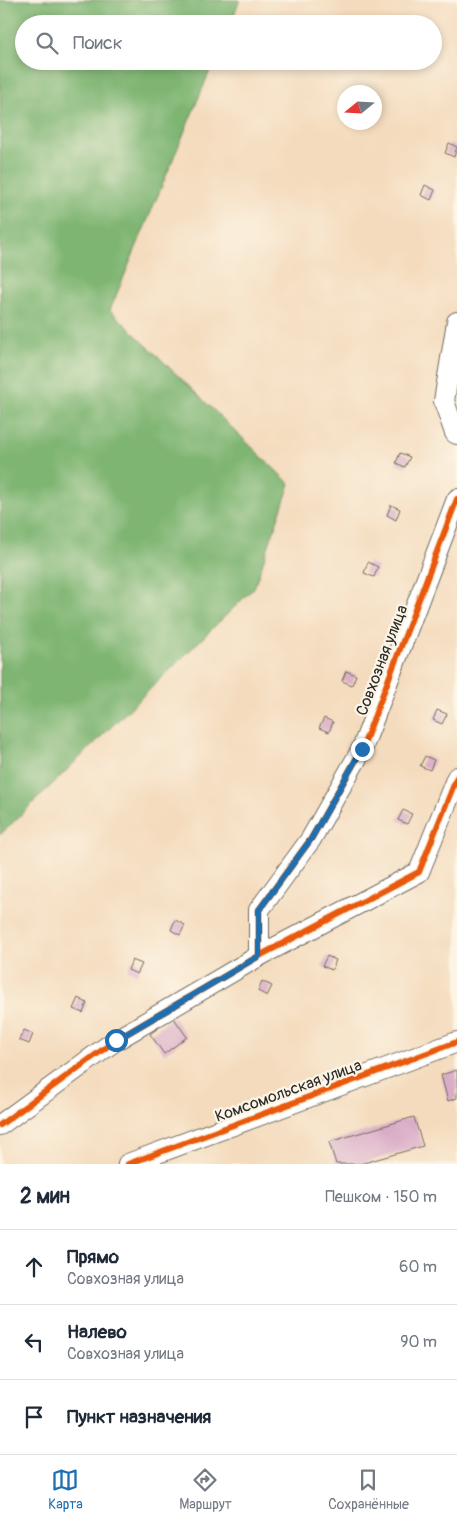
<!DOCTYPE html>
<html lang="ru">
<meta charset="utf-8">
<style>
:root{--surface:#fff;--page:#f2f2f3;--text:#1f2937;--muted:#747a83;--line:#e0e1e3;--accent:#1f6fb2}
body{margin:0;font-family:Pangolin,sans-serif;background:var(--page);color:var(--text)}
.compass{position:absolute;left:337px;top:85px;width:45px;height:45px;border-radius:50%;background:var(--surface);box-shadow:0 2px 8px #0003;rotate:252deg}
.stop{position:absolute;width:15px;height:15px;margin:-11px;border:4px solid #1f6fb2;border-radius:50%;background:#fff}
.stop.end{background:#1f6fb2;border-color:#fff;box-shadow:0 1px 5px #0008}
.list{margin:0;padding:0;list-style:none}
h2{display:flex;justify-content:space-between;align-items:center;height:65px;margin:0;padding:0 20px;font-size:21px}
h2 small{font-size:16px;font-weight:400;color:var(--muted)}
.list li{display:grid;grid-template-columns:32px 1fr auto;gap:15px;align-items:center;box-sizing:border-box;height:75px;padding:0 20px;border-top:1px solid var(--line)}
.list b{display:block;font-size:19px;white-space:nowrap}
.list p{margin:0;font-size:16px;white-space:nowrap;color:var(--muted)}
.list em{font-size:16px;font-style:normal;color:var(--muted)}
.icon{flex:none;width:28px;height:28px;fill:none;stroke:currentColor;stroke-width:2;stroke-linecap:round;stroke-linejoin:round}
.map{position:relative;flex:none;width:457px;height:1164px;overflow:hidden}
.search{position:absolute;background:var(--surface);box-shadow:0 2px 8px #0003;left:15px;right:15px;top:15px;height:55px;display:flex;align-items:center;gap:12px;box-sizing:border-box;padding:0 18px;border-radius:28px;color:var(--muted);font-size:19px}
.sheet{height:290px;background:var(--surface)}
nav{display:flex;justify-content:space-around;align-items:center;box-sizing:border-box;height:70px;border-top:1px solid var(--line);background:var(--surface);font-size:14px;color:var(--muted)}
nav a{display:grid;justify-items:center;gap:2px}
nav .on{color:var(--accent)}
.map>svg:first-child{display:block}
.forest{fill:#7eb572;stroke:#54704e}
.building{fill:#daadc7}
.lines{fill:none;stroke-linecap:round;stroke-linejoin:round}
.minor-casing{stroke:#71695e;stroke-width:22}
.minor{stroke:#fff;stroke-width:20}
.cycleway-casing{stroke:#fcf5e5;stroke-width:9}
.cycleway{stroke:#e8590c;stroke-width:6}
.route{stroke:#1f6fb2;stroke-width:6}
.labels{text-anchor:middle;stroke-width:4.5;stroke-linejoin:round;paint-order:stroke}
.street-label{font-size:16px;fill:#2b2b2b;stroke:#fcf5e5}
</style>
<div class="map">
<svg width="457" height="1164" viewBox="0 0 457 1164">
<rect width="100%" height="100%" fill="#fcf5e5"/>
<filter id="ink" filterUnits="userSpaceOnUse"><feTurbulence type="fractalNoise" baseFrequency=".02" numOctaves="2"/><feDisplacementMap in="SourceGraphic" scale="10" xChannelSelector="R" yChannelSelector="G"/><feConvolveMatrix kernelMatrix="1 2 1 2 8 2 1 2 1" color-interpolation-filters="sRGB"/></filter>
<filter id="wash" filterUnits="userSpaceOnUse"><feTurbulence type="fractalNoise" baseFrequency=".0096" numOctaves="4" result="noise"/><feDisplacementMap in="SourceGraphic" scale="20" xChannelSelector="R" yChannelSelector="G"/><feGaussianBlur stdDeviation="1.12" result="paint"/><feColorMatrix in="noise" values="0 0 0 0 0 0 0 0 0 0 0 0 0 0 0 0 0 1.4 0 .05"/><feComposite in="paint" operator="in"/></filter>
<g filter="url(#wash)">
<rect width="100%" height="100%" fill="#f4dbbd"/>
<!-- forest -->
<path class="forest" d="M0 0H240L230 24H24V61H214L110 310 290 484 254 588 0 835Z"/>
<g id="blocks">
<!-- building -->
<g class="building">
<path d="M449 143 457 147 454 157 445 153Z"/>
<path d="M425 185 435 190 431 200 421 195Z"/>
<path d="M400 453 410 457 405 467 396 463Z"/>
<path d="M391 505 400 509 396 520 387 515Z"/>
<path d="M368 562 378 567 374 577 364 573Z"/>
<path d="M346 671 356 675 352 685 342 681Z"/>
<path d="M437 710 447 714 442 724 433 720Z"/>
<path d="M324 718 333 722 329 732 319 728Z"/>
<path d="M425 756 434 760 430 770 420 766Z"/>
<path d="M403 810 412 814 407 824 398 820Z"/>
<path d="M175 920 185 925 180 935 171 930Z"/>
<path d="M327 956 336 960 332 970 322 966Z"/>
<path d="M132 960 142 964 137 974 128 970Z"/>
<path d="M262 981 272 986 267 996 258 991Z"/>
<path d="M78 998 87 1003 83 1013 73 1009Z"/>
<path d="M173 1017 187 1037 164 1054 150 1034Z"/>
<path d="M24 1030 33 1034 29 1044 19 1040Z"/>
<path d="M457 1070V1098L448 1101 441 1075Z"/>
<path d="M414 1117 423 1146 360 1164H336L329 1142Z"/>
</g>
</g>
</g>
<g filter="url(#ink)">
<use href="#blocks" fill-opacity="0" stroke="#71695e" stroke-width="1"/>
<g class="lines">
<defs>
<g id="minor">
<path d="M457 322 444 401 455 433 457 434"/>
<path d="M259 956V910L311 839 362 749 457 499"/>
<path d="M0 1125 116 1040 259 956 419 872 457 777"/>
<path d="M128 1164 457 1042"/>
</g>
</defs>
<!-- minor casing -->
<use href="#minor" class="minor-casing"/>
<!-- minor -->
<use href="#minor" class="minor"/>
<defs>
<g id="cycleway">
<path d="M259 956V910L311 839 362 749 457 499"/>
<path d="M0 1125 116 1040 259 956 419 872 457 777"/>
<path d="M128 1164 457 1042"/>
</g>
</defs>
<!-- cycleway casing -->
<use href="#cycleway" class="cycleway-casing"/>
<!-- cycleway -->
<use href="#cycleway" class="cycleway"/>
</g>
</g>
<g class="lines" filter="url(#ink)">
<!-- route -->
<path class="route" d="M116 1040 259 956V910L311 839 362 749"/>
</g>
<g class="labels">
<!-- street labels -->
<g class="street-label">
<text transform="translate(381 660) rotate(-69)" y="6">Совхозная улица</text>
<text transform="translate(288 1090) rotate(-20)" y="6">Комсомольская улица</text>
</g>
</g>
</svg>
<svg class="compass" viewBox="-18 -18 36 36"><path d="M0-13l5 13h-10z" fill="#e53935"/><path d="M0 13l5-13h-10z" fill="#747a83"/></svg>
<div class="stop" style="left:116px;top:1040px"></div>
<div class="stop end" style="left:362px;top:749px"></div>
<div class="search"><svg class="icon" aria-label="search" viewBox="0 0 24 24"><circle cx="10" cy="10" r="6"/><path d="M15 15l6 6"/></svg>Поиск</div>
</div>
<section class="sheet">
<h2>2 мин<small>Пешком · 150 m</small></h2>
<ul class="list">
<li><svg class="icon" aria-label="ahead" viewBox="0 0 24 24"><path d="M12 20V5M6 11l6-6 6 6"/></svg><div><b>Прямо</b><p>Совхозная улица</p></div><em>60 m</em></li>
<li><svg class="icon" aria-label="left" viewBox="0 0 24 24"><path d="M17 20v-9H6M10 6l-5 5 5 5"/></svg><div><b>Налево</b><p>Совхозная улица</p></div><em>90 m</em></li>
<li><svg class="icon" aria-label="arrive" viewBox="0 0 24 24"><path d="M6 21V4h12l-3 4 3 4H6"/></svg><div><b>Пункт назначения</b></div></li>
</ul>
</section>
<nav>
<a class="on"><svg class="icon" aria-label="map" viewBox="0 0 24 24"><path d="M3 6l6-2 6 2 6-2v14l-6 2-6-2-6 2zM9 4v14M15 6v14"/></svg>Карта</a>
<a><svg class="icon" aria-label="directions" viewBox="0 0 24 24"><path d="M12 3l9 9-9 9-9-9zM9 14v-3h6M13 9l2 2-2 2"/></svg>Маршрут</a>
<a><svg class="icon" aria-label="saved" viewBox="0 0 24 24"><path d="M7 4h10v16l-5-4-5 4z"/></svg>Сохранённые</a>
</nav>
